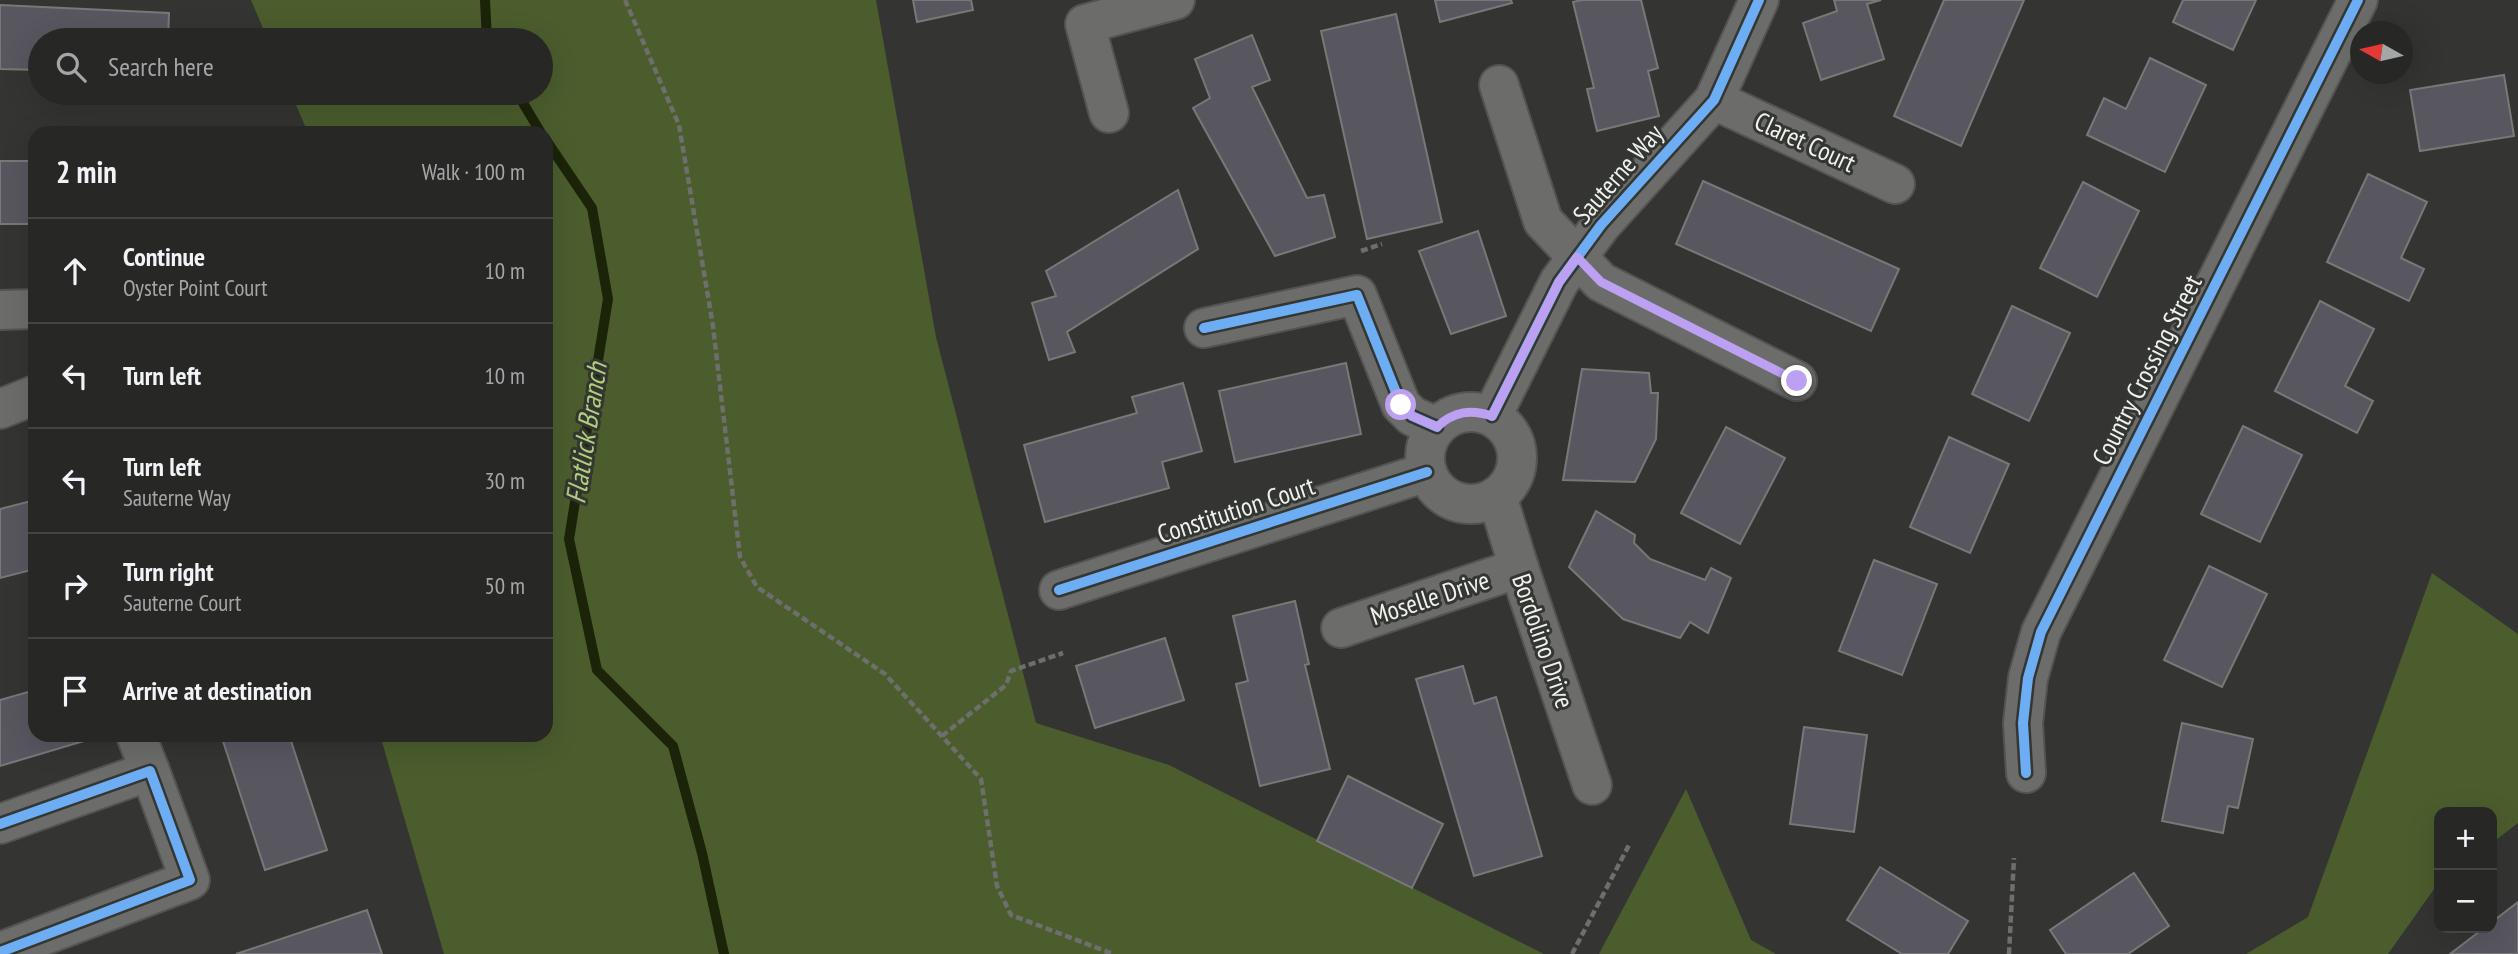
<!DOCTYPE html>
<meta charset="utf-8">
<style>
:root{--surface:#272826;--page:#2f302e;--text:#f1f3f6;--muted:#a4a6a7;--line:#434443}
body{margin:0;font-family:"PT Sans Narrow",sans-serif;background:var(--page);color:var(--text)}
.controls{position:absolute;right:21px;bottom:21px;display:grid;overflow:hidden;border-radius:14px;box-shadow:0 7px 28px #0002}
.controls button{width:63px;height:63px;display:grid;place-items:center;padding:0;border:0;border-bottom:2px solid var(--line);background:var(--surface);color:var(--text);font:35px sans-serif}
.compass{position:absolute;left:2350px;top:21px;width:63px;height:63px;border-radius:50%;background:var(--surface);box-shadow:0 7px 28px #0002;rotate:278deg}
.stop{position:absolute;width:21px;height:21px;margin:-16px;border:5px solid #bca0f2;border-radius:50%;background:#fff}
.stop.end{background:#bca0f2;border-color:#fff;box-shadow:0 2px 7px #0008}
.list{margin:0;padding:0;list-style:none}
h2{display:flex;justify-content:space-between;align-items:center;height:91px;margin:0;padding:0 28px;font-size:30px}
h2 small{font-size:23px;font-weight:400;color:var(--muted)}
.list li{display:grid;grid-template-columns:46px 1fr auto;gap:21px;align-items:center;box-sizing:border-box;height:105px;padding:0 28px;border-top:2px solid var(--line)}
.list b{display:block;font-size:26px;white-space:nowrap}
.list p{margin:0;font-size:23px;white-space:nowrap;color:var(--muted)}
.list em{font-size:23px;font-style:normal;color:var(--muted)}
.icon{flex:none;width:38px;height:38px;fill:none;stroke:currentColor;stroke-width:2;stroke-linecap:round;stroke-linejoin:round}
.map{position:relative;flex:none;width:2518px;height:954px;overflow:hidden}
.search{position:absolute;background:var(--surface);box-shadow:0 7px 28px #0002;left:28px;top:28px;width:525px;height:77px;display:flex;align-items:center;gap:18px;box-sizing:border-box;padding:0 24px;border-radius:38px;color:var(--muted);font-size:26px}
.panel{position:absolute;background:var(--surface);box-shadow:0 7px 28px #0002;left:28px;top:126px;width:525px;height:616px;border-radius:21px}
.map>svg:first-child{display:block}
.forest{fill:#4b5d2d}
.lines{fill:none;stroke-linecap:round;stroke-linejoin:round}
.stream{stroke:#1b2308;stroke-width:10}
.building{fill:#585760;stroke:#777877;stroke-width:2}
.minor-casing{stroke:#535452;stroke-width:42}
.path{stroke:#6e6f6d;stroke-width:4.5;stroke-dasharray:7 3.5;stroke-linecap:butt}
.minor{stroke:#6c6d6b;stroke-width:38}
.cycleway-casing{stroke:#343632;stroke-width:15}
.cycleway{stroke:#6dadf4;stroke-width:10}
.route{stroke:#bca0f2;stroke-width:9}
.labels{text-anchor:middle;stroke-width:6;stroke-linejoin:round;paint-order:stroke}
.street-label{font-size:26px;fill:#f1f2ef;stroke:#343632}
.water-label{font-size:28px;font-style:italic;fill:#b0cf7c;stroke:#343632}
</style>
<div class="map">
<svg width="2518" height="954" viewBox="0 0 2518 954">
<rect width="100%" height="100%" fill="#343533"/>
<!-- forest -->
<g class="forest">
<path d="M251 0H876L936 337 1036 723 1169 765 1544 954H444L380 735H546V133H308L291 93H541V40H268Z"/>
<path d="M2432 573 2518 634V823L2492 843V812H2439V882L2388 954H2246L2308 917Z"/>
<path d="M1686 789 1751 940 1776 954H1599Z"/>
</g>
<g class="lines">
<!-- stream -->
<g class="stream">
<path d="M485 0 487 40"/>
<path d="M517 93 541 133"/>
<path d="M546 140 592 208 608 299 569 539 597 670 673 746 702 853 724 954"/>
</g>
</g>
<!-- building -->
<g class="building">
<path d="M913 0H971L973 10 917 22Z"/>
<path d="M1435 0H1511L1512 3 1440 22Z"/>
<path d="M1582 0H1641L1658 68 1648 71 1659 116 1597 131 1587 89 1594 88 1573 2Z"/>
<path d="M1834 0H1881L1867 4 1884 59 1821 80 1803 23 1837 11Z"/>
<path d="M1944 0H2024L1961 146 1894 116Z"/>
<path d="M2183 0H2256L2233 50 2173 22Z"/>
<path d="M0 5 169 13 168 40H40V70L0 69Z"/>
<path d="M1396 14 1442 222 1367 239 1321 31Z"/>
<path d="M1252 35 1270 80 1252 87 1307 198 1324 195 1335 237 1275 256 1193 108 1210 98 1195 59Z"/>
<path d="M2150 58 2206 85 2165 172 2087 135 2104 98 2126 109Z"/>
<path d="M2504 75 2514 136 2420 151 2410 90Z"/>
<rect x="0" y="161" width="35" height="63"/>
<path d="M2368 174 2427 202 2401 258 2424 269 2409 301 2327 262Z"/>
<path d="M1703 181 1899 269 1871 331 1676 244Z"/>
<path d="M2083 182 2139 211 2097 297 2040 268Z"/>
<path d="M1178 190 1198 249 1067 332 1075 352 1049 360 1032 303 1056 296 1046 271Z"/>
<path d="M1478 231 1506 316 1451 334 1419 251Z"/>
<path d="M2320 301 2374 329 2345 386 2373 401 2357 433 2275 391Z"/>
<path d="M2012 306 2070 333 2029 421 1972 394Z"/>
<path d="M1346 363 1361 434 1235 462 1219 391Z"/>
<path d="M1582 369 1649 373 1651 393H1658L1656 439 1635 482 1563 480Z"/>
<path d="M1183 383 1202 451 1162 462 1169 488 1045 522 1024 445 1137 413 1132 397Z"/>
<path d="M2243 426 2302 455 2260 542 2201 514Z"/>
<path d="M1726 427 1785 458 1740 544 1681 513Z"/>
<path d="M1949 437 2009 464 1970 553 1910 527Z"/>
<path d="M35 500V569L0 578V509Z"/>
<path d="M1596 511 1635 535 1634 543 1650 559 1705 580 1711 568 1731 578 1708 633 1690 622 1680 638 1623 619 1569 567Z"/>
<path d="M1874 560 1937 584 1902 675 1839 651Z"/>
<path d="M2209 566 2267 594 2222 687 2164 660Z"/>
<path d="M1295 601 1309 664 1305 665 1330 769 1260 786 1236 684 1248 681 1233 616Z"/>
<path d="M1165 638 1184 700 1095 728 1076 666Z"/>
<path d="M1463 666 1474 704 1496 697 1542 856 1474 876 1416 679Z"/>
<path d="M35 690V735H85L87 740 0 766V700Z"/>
<path d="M2182 723 2253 739 2238 808 2228 806 2223 833 2162 821Z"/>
<path d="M1804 727 1867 735 1854 832 1790 824Z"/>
<path d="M221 735H289L327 850 265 870Z"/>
<path d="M1348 776 1443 824 1412 888 1317 841Z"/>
<path d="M1880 867 1968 921 1948 954H1902L1847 920Z"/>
<path d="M2134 873 2169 926 2128 954H2066L2050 930Z"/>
<path d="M2518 902V954H2450L2484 928H2492V922Z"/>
<path d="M367 910 382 954H236Z"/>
</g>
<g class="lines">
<defs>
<g id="minor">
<path d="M1499 85 1543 221 1601 282 1797 381"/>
<path d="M1714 100 1895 184"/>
<path d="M1109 113 1085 24 1175 0"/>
<path d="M0 310 35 309"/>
<path d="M1204 328 1357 295 1401 405 1412 416 1437 427"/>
<path d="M0 409 35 395"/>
<circle cx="1471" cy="458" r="46"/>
<path d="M1492 416 1559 282 1601 225 1714 100 1759 0"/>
<path d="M1497 496 1519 568 1592 785"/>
<path d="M1059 590 1427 472"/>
<path d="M1341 628 1519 568"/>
<path d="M136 735 150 771"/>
<path d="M2026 773 2023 723 2028 678 2041 632 2358 0"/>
<path d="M0 824 150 771 190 880 0 952"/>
</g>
</defs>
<!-- minor casing -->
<use href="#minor" class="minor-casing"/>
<!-- path -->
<g class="path">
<path d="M625 0 679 125 713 326 740 557 757 587 885 674 981 779 997 886 1011 915 1113 954"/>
<path d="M1361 251 1382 244"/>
<path d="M942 736 1006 685 1011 671 1063 653"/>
<path d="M1572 954 1629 845"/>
<path d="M2009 954 2014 858"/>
</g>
<!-- minor -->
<use href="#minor" class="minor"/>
<defs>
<g id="cycleway">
<path d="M1204 328 1357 295 1401 405 1412 416 1437 427"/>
<path d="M1492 416 1559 282 1601 225 1714 100 1759 0"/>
<path d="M1059 590 1427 472"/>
<path d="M2026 773 2023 723 2028 678 2041 632 2358 0"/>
<path d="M0 824 150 771 190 880 0 952"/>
</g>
</defs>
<!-- cycleway casing -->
<use href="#cycleway" class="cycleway-casing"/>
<!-- cycleway -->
<use href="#cycleway" class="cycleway"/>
</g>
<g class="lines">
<!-- route -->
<path class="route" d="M1401 405 1412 416 1437 427C1454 411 1471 409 1492 416L1559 282 1577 257 1601 282 1797 381"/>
</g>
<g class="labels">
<!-- street labels -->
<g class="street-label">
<text transform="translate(1805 142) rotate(25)" y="9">Claret Court</text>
<text transform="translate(1618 174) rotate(-49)" y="9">Sauterne Way</text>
<text transform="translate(2147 370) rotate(-63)" y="9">Country Crossing Street</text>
<text transform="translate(1236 510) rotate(-18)" y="9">Constitution Court</text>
<text transform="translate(1430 598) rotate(-18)" y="9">Moselle Drive</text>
<text transform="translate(1543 641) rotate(71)" y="9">Bordolino Drive</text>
</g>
<!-- water labels -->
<g class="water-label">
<text transform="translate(586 433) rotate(-81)" y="10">Flatlick Branch</text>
</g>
</g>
</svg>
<div class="controls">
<button>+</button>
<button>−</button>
</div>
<svg class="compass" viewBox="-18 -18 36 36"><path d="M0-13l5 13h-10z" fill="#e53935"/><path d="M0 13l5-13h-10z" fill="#a4a6a7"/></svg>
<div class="stop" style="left:1401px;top:405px"></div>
<div class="stop end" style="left:1797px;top:381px"></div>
<div class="search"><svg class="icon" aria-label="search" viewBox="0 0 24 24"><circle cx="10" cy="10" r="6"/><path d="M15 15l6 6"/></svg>Search here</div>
<section class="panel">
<h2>2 min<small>Walk · 100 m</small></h2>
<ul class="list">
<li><svg class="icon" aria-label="ahead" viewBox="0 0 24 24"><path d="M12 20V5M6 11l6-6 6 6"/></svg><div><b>Continue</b><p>Oyster Point Court</p></div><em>10 m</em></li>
<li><svg class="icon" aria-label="left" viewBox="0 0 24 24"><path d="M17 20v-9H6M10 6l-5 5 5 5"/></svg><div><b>Turn left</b></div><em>10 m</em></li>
<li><svg class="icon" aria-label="left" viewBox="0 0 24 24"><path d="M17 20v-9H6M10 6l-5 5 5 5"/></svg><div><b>Turn left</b><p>Sauterne Way</p></div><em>30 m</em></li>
<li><svg class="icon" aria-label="right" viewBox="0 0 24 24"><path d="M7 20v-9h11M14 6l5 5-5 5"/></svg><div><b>Turn right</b><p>Sauterne Court</p></div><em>50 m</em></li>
<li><svg class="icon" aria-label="arrive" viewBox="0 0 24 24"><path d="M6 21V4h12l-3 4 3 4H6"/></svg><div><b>Arrive at destination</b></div></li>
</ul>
</section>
</div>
